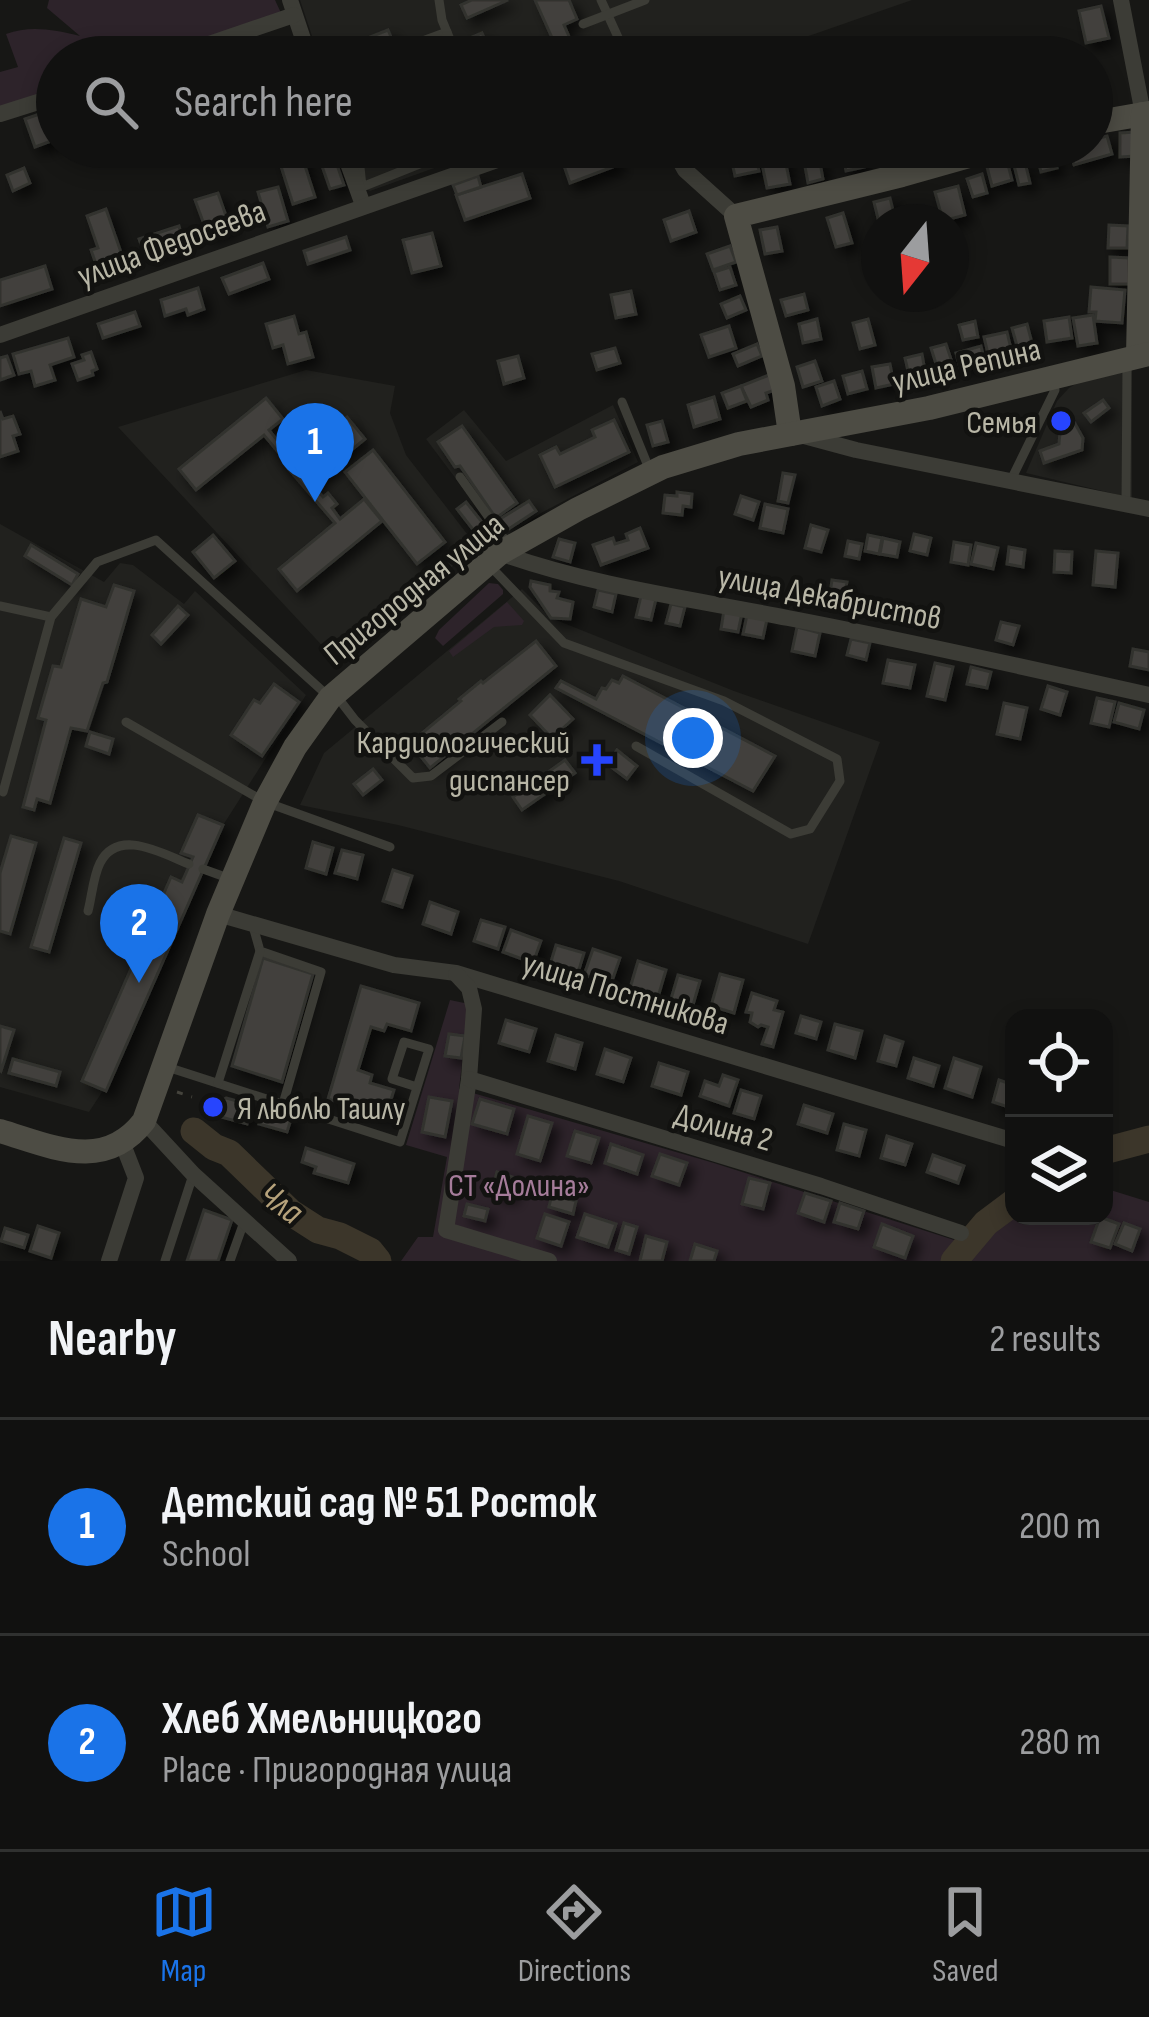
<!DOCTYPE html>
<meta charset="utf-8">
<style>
:root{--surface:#111110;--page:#1a1a19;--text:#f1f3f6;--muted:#9c9d9f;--line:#303130;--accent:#1a73e8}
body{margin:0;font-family:"Sofia Sans Condensed",sans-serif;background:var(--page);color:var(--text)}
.controls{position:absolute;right:36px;bottom:36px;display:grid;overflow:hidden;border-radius:24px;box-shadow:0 6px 18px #0003}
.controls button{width:108px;height:108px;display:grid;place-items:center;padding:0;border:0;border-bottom:3px solid var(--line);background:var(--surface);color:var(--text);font:60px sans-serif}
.compass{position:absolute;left:861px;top:204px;width:108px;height:108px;border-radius:50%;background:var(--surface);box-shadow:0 6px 18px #0003;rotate:197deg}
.you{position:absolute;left:693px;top:738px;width:42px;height:42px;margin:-30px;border:9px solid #fff;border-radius:50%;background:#1a73e8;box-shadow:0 0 0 18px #1a73e833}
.badge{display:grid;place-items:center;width:78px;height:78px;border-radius:50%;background:var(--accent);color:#fff;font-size:39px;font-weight:700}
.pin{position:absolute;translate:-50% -99px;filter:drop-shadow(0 3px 6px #0008)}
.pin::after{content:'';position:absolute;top:63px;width:42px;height:36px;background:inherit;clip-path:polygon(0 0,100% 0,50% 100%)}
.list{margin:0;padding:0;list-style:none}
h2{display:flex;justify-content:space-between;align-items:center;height:156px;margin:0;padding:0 48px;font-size:51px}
h2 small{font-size:39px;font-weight:400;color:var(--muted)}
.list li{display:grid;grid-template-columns:78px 1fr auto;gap:36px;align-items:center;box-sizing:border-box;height:216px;padding:0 48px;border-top:3px solid var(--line)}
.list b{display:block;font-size:45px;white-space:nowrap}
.list p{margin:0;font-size:39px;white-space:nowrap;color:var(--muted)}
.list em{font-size:39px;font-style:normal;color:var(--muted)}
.icon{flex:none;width:66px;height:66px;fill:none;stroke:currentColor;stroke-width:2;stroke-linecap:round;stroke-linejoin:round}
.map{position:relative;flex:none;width:1149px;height:1261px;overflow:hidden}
.search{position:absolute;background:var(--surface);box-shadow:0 6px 18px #0003;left:36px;right:36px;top:36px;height:132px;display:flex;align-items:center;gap:30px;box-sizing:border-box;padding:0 42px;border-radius:66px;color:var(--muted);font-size:45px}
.sheet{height:588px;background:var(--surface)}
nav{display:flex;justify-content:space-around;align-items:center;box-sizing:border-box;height:168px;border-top:3px solid var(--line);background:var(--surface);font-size:33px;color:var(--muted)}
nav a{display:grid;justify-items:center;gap:6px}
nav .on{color:var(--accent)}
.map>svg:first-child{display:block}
.built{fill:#21211e}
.green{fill:#2d232a}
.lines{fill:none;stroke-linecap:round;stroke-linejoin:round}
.river{stroke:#3c362a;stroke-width:27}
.building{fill:#42413c;stroke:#32332f;stroke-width:3;filter:url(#shadow)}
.path{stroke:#44433c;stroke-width:3;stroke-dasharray:6 9;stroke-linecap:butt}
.lane{stroke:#3c3c36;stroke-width:9}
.street{stroke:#3c3c36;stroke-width:16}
.secondary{stroke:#4d4c44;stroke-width:24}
.poi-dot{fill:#2745fe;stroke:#121210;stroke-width:4.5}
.labels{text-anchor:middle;stroke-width:9;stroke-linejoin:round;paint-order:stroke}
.street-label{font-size:33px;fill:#b8b6a6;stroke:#121210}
.poi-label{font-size:33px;fill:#b8b6a6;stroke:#121210;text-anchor:end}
.park-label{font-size:33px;fill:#a57c9a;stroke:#121210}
.water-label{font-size:36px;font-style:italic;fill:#b6a27b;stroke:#121210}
</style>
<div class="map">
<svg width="1149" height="1261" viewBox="0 0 1149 1261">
<defs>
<filter id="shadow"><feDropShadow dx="7" dy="7" stdDeviation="6" flood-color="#0009"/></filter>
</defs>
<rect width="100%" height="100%" fill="#171715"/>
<!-- built -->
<g class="built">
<path d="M300 0H912L748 57H319Z"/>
<path d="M349 147H493L370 191 362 187Z"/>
<path d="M1132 369V498L1026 473 1057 401 1069 388 1077 383Z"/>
<path d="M306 370 395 386 390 413 406 455 478 548 330 654 118 427Z"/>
<path d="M613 405 638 462 541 513 502 540 426 439 464 410 506 461Z"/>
<path d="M0 524 104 582 120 563 133 565 184 604 195 591 306 695 220 830 104 1089 89 1112 0 1087Z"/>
<path d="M522 589 551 618 734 691 880 742 808 944 619 881 398 825 300 805 324 753Z"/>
</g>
<!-- green -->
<g class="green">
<path d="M49 0H275L281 13 151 57H57V89L0 108V72L18 67 6 34C31 25 54 30 80 36L47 8Z"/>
<path d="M489 583 498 584 503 590V594L443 646 435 638 439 630Z"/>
<path d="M507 602 524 621 522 625 494 627 453 657 449 651Z"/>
<path d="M450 1000 469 1004 459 1089 714 1163 979 1248 1014 1212V1216H1104V1188L1149 1202V1261H401L418 1237H433L447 1157 406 1145Z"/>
</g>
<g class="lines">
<!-- river -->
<g class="river">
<path d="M194 1131 214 1147 229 1153 290 1212 318 1230 340 1236 370 1251 378 1261"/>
<path d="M1104 1151 1149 1139"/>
<path d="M954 1261 986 1223 1014 1202"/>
</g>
</g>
<!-- building -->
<g class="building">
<path d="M472 0H508L467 18 461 5Z"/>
<path d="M535 0H569L577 19 564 25 578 57H547L545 54 537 57 531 42 540 38 543 44 553 40Z"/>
<path d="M1101 6 1109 38 1086 43 1079 11Z"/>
<path d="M388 30 394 44 371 53 365 39Z"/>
<path d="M482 33 493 57H472L465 40Z"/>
<path d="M267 39 273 57H229L228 52Z"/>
<path d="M57 108V139L35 147 25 119Z"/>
<path d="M1136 132V156L1120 157V133Z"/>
<path d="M1107 136 1112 154 1074 165 1068 147H1092V140Z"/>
<path d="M299 147 315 197 293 204 277 154Z"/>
<path d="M607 147H612L618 165 570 183 563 163Z"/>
<path d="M736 147H754L759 171 735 176 729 148Z"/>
<path d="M860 148 864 167 846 171 842 151Z"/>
<path d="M1052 149 1057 168 1041 172 1036 153Z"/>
<path d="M784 154 790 184 767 188 761 159Z"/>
<path d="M819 157 823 179 808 183 804 161Z"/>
<path d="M1006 157 1012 180 992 186 986 163Z"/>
<path d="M336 162 344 185 330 189 322 166Z"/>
<path d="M1025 162 1030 183 1019 185 1014 165Z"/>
<path d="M24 168 30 183 13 191 7 175Z"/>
<path d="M522 174 530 198 465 220 456 195Z"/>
<path d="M982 174 987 193 973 197 967 179Z"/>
<path d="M478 176 481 187 457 195 453 185Z"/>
<path d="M958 186 965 215 943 221 935 192Z"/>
<path d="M278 187 288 221 268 227 258 192Z"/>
<path d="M218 193 230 227 208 235 195 200Z"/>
<path d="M890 198 896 222 879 223 874 202Z"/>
<path d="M106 209 124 261 104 267 103 265 97 267 91 250 98 248 87 216Z"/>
<path d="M689 211 696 232 671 241 664 220Z"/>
<path d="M843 213 852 243 836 247 827 218Z"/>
<path d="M1109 225 1128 226 1127 248H1108Z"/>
<path d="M179 226 184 244 145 256 139 239Z"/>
<path d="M777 227 782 251 765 254 760 230Z"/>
<path d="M432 233 441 266 412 273 403 240Z"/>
<path d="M346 237 350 250 308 264 304 251Z"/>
<path d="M730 246 736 262 713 270 707 254Z"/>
<path d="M1110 257 1129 258V284H1110Z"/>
<path d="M263 263 269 279 229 294 222 278Z"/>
<path d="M45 266 52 289 0 306V280Z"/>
<path d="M730 267 736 285 720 290 714 272Z"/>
<path d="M1091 287 1125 290 1122 323 1095 321 1096 312H1089Z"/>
<path d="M198 288 204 309 188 315 186 309 165 316 161 300Z"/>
<path d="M631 291 636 314 616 318 611 295Z"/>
<path d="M804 294 808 310 786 316 781 300Z"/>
<path d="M740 296 746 310 727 318 721 304Z"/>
<path d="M135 312 140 326 103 338 98 324Z"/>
<path d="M1093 315 1097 343 1078 346 1073 318Z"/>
<path d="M294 316 299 334 306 332 313 357 288 364 283 345 273 348 266 324Z"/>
<path d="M1069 317 1072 338 1047 342 1044 321Z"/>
<path d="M817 319 821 339 803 343 799 324Z"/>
<path d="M868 319 875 345 860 349 853 323Z"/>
<path d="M975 321 978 337 963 340 959 325Z"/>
<path d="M1027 324 1032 343 1017 346 1012 328Z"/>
<path d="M729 326 736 348 709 357 701 335Z"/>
<path d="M1007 332 1011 349 988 354 984 337Z"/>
<path d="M68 338 74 357 50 365 55 380 35 386 31 371 19 374 13 354Z"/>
<path d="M757 344 762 356 738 366 733 354Z"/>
<path d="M946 344 952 362 937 367 931 348Z"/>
<path d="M981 346 985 362 960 368 956 353Z"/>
<path d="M615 348 620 363 597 370 592 354Z"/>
<path d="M91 352 97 369 92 371 93 375 78 380 72 364 84 360 82 355Z"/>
<path d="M922 354 926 376 910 380 905 358Z"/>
<path d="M7 356 14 375 0 380V358Z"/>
<path d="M518 356 524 378 504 384 498 361Z"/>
<path d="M815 361 822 381 803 387 797 367Z"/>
<path d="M890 364 894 384 876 388 872 367Z"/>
<path d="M862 371 867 389 848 394 843 376Z"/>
<path d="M769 375 775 390 766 393 768 400 751 407 741 386Z"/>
<path d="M834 381 840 399 822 406 816 387Z"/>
<path d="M741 386 747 401 728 408 722 393Z"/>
<path d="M714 397 720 419 694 427 688 405Z"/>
<path d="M266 398 283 419 269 430 277 440 283 436 290 446 285 450 293 460 347 417 365 439 311 483 323 497 328 493 337 504 332 508 340 519 364 499 382 521 297 591 279 569 335 523 286 466 288 464 264 435 196 490 179 469Z"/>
<path d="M1103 400 1109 408 1091 422 1084 413Z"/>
<path d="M0 411 3 419 13 416 20 434 13 436 18 451 0 457Z"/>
<path d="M614 420 629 452 555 487 540 455 556 447 560 454 595 437 592 430Z"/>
<path d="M1073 420 1083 438 1082 450 1044 463 1040 451 1059 444 1061 421Z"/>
<path d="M662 421 668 442 653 446 647 425Z"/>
<path d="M462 426 517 503 496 518 460 466 455 467 438 442Z"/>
<path d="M373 450 445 542 417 564 345 472Z"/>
<path d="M783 473 795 475 788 503 778 501Z"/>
<path d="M677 492 692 494 691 507 683 506 682 515 663 513 665 495 677 496Z"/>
<path d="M741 496 759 502 753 520 735 514Z"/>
<path d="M529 501 536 511 507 530 500 519Z"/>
<path d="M466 502 490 532 481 540 457 509Z"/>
<path d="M765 504 788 509 783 533 760 528Z"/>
<path d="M811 525 828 530 821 552 805 548Z"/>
<path d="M640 528 648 548 601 565 593 545 613 538 615 544 628 540 626 534Z"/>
<path d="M914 534 931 538 927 555 910 551Z"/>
<path d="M213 535 235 561 214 578 193 552Z"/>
<path d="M868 535 882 538 879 554 865 551Z"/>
<path d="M883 538 900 542 897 557 880 554Z"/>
<path d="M559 539 575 543 570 562 553 557Z"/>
<path d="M848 541 862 544 859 559 845 556Z"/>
<path d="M954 542 971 545 968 565 951 562Z"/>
<path d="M976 543 998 548 993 569 971 564Z"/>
<path d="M31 545 78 574 72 585 25 556Z"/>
<path d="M1009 547 1025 550 1023 567 1007 564Z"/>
<path d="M1055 551 1072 552 1071 573 1054 572Z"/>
<path d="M1096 551 1118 553 1115 587 1093 585Z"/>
<path d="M832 580 847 582 843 602 829 600Z"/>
<path d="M531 581 550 585V591L559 592 557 598 573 602 570 619 551 618 530 587Z"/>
<path d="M114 585 134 591 107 682 103 683 87 731 71 728 50 803 37 799 34 810 23 807 46 720 38 718 53 666 61 667 81 599 106 607Z"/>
<path d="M598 590 616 594 612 612 594 607Z"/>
<path d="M641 596 656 599 651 620 636 617Z"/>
<path d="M671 604 685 607 680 626 666 623Z"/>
<path d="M178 606 188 615 161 644 152 635Z"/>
<path d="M724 610 742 613 738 632 721 629Z"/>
<path d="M747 615 767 619 763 638 743 634Z"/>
<path d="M1001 622 1019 626 1013 645 996 640Z"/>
<path d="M797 627 820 633 815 656 792 651Z"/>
<path d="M851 639 870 643 866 660 847 655Z"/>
<path d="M536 641 556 666 430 768 410 743 461 701 459 699 481 681 483 683Z"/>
<path d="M1133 649 1149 652V670L1130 666Z"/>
<path d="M888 660 915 665 910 688 883 683Z"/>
<path d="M935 663 953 667 945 700 927 696Z"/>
<path d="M971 667 991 672 987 688 967 684Z"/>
<path d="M623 676 775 756 753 791 556 688 561 681 596 699 602 688 606 689 612 680 619 683Z"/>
<path d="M274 684 299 702 262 756 231 735 254 700 260 703Z"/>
<path d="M1048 686 1067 692 1060 715 1041 709Z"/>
<path d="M550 695 573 719 552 738 530 715Z"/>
<path d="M1097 698 1115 702 1109 727 1091 723Z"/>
<path d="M1004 703 1027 708 1020 739 997 734Z"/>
<path d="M1119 703 1144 710 1139 729 1114 722Z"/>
<path d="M90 732 113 739 109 754 86 746Z"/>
<path d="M617 750 637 766 627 779 607 764Z"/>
<path d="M565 760 575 773 522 810 513 797Z"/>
<path d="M373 769 382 780 363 795 354 784Z"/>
<path d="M198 815 223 825 106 1091 82 1081 171 877 182 882 193 857 181 853Z"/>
<path d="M11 836 36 843 10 934 0 931V873Z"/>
<path d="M64 838 81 843 49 952 31 947Z"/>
<path d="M313 842 333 848 326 874 306 868Z"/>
<path d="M342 850 363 855 357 879 335 873Z"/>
<path d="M393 870 412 876 402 907 383 901Z"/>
<path d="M430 902 458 912 451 934 423 924Z"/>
<path d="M481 920 505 927 498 949 474 941Z"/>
<path d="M511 930 541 941 533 963 503 952Z"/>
<path d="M556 945 584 953 578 973 550 965Z"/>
<path d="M593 949 620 958 611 984 584 975Z"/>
<path d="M263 958 313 974 282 1082 232 1066Z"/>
<path d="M638 961 666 970 658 997 630 988Z"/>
<path d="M720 974 743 980 734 1013 711 1006Z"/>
<path d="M678 975 700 981 693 1005 671 999Z"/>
<path d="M361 986 419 1003 411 1031 387 1024 384 1031 371 1027 358 1070 372 1075 370 1083 394 1090 386 1116 328 1099Z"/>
<path d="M752 993 777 1001 774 1010 783 1012 773 1047 762 1044 768 1027 761 1025 758 1027 750 1022 752 1013 746 1012Z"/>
<path d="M801 1016 821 1022 816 1039 796 1033Z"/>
<path d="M506 1020 536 1029 529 1052 499 1043Z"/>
<path d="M835 1024 862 1031 855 1058 828 1050Z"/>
<path d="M0 1026 14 1030 1 1071 0 1070Z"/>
<path d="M449 1034 465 1036 461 1058 445 1056Z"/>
<path d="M556 1035 582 1043 575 1069 548 1061Z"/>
<path d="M885 1036 903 1042 896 1066 878 1061Z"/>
<path d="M605 1049 631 1058 623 1082 597 1074Z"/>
<path d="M914 1058 939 1066 933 1086 908 1078Z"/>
<path d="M954 1058 981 1067 972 1097 945 1088Z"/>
<path d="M13 1059 60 1072 56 1086 9 1073Z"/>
<path d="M659 1063 688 1072 681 1095 652 1086Z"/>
<path d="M723 1075 738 1080 729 1106 700 1096 705 1081 719 1086Z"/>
<path d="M999 1080 1014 1085V1109L993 1102Z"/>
<path d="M741 1090 761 1096 754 1119 734 1113Z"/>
<path d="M429 1097 452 1101 445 1137 422 1132Z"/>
<path d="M226 1098 252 1105 247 1124 221 1117 218 1112 221 1101Z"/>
<path d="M480 1099 514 1109 507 1134 472 1124Z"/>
<path d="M804 1105 833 1114 827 1133 798 1124Z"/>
<path d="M263 1108 292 1116 287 1132 259 1124Z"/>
<path d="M528 1116 552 1123 540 1161 517 1154Z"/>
<path d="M844 1124 866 1130 859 1156 837 1150Z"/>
<path d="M575 1131 599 1138 591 1163 567 1156Z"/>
<path d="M887 1136 912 1144 905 1165 881 1158Z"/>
<path d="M611 1144 643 1155 637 1174 605 1163Z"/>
<path d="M306 1148 354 1164 348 1183 314 1173 316 1167 302 1162Z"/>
<path d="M660 1154 687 1163 679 1185 652 1176Z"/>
<path d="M933 1155 964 1166 958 1183 927 1172Z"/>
<path d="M497 1172 515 1178 509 1197 492 1191Z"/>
<path d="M749 1178 770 1183 763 1209 742 1204Z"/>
<path d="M805 1193 831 1201 824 1222 798 1213Z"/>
<path d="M552 1194 576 1201 573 1214 549 1207Z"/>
<path d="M840 1203 864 1211 858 1229 834 1222Z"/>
<path d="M467 1204 488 1209 485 1221 464 1216Z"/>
<path d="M204 1210 232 1220 218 1261H187Z"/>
<path d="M545 1214 569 1222 561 1246 537 1238Z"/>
<path d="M585 1214 616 1224 608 1247 577 1237Z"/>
<path d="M1100 1217 1119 1224 1110 1248 1091 1242Z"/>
<path d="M624 1223 637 1227 629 1254 616 1250Z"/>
<path d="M1124 1223 1140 1229 1132 1251 1115 1244Z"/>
<path d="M882 1224 913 1236 905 1258 874 1247Z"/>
<path d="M38 1226 59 1233 51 1258 30 1251Z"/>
<path d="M5 1228 28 1235 24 1248 1 1241Z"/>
<path d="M646 1236 667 1242 662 1261H640Z"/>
<path d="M695 1244 717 1251 714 1261H690Z"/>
</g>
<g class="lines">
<!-- path -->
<path class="path" d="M177 1092 192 1097"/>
<!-- lane -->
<g class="lane">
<path d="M601 0 627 57"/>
<path d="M583 24 645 0"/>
<path d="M379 57 447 32"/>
<path d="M438 57 433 44 449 37 442 20 439 0"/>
<path d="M358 147 362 187 462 147"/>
<path d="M622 402 650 471"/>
<path d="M460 477 510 547"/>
<path d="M1011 480 1055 390 1053 382"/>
<path d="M1126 503 1127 364"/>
<path d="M491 567 564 643 724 701 837 759 840 781 810 829 791 834 636 746"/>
<path d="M0 606 51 617"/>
<path d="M335 694 355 720 413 778 431 776 502 722"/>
<path d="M126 722 265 802 390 847"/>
<path d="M3 792 51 617 97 562 156 540 327 695"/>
<path d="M203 869 228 878"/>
<path d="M88 911C92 896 93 877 100 863 118 827 163 854 189 864"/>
<path d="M253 926 260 951 321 972 283 1104"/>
<path d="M164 1066 400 1142 429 1049 404 1042 392 1079 417 1087"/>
<path d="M218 1083 260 951"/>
<path d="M165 1261 193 1175"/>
<path d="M230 1261 244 1222"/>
</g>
<!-- street -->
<g class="street">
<path d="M290 0 309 57"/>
<path d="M1121 0 1143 114"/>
<path d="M171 57 294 15"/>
<path d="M0 114 57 96"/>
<path d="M342 147 363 205"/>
<path d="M672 147 685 170 736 216"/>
<path d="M0 335 534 147"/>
<path d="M804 436 856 450 1149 509"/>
<path d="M500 553C592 586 692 599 788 618 909 641 1029 668 1149 695"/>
<path d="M218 914 394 965 456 973 1014 1141"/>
<path d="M456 974 469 988 474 1009 469 1079 446 1230 549 1261"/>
<path d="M469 1079 821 1186 961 1233"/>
<path d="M144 1121 193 1174 289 1261"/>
<path d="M109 1261 136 1178 122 1142"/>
</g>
<!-- secondary -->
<g class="secondary">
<path d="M1092 123 1149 113"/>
<path d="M1138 356 1143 114"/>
<path d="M790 434 783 386 736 216 902 175 1001 147"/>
<path d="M0 1131C51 1146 104 1173 144 1121L218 914 265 802 295 747 330 698 500 553 578 509 663 467 739 444 929 408 1149 354"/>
</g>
</g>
<!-- markers -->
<g class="poi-dot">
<circle cx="1061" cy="421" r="12"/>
<path d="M591 742h12v12h12v12h-12v12h-12v-12h-12v-12h12z"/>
<circle cx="213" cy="1107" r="12"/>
</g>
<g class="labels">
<!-- street labels -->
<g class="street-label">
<text transform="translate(171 242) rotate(-20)" y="12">улица Федосеева</text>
<text transform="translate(966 364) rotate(-13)" y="12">улица Репина</text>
<text transform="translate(413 588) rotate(-39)" y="12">Пригородная улица</text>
<text transform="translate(830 596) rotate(11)" y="12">улица Декабристов</text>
<text transform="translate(626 992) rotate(17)" y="12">улица Постникова</text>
<text transform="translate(724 1126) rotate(16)" y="12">Долина 2</text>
</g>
<!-- poi labels -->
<g class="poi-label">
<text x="1037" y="433">Семья</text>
<text x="570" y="753">Кардиологический<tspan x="570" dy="38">диспансер</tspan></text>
<text x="237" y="1119" text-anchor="start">Я люблю Ташлу</text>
</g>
<!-- park labels -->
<g class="park-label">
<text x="519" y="1196">СТ «Долина»</text>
</g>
<!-- water labels -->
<g class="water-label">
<text transform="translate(282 1202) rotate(36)" y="13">Чла</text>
</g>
</g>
</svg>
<div class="controls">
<button><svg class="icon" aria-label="locate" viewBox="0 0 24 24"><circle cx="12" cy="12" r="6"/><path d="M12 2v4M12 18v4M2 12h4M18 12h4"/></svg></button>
<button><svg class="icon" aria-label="layers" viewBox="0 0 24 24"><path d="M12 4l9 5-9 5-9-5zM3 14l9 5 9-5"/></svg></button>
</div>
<svg class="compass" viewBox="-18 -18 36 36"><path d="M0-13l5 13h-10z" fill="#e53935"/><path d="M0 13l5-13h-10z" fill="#9c9d9f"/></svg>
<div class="you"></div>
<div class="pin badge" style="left:315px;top:502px">1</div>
<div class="pin badge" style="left:139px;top:983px">2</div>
<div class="search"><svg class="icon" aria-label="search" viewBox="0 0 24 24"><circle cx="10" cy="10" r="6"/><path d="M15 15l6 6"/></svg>Search here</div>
</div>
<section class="sheet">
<h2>Nearby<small>2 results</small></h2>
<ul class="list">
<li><span class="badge">1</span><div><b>Детский сад № 51 Росток</b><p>School</p></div><em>200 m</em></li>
<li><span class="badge">2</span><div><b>Хлеб Хмельницкого</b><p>Place · Пригородная улица</p></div><em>280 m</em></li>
</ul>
</section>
<nav>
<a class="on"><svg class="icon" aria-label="map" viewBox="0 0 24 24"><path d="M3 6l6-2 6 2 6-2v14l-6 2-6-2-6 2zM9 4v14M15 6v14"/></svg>Map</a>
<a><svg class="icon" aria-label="directions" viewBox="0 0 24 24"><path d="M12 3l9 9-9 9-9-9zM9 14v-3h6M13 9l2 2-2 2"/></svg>Directions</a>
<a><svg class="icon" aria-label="saved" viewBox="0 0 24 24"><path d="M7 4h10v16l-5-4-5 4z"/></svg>Saved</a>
</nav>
